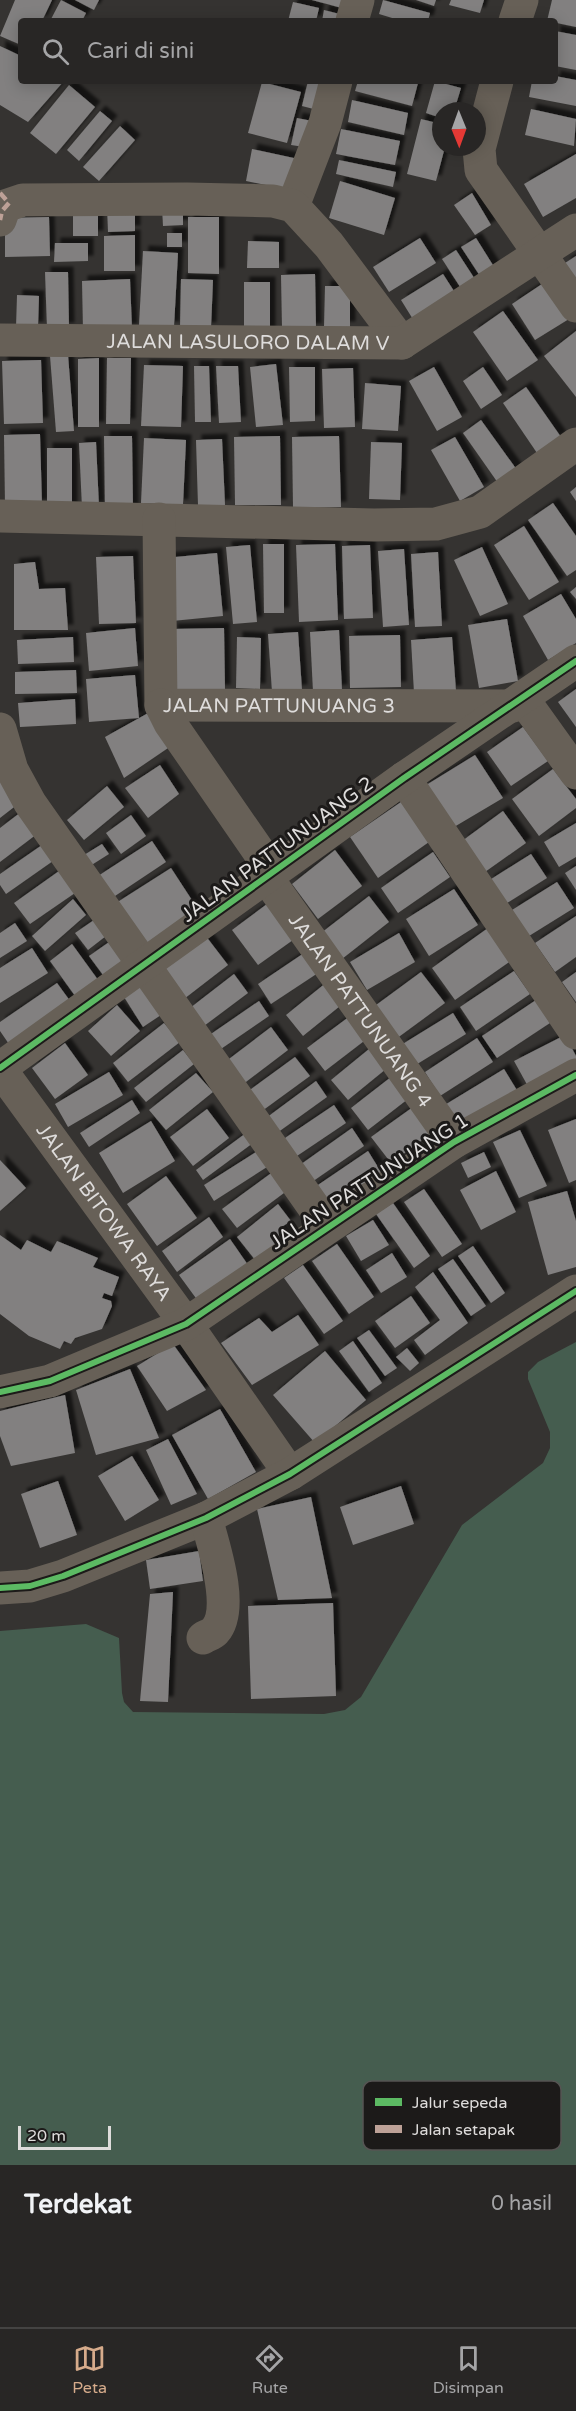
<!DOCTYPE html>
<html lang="id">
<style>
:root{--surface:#282625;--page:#343232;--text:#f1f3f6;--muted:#a5a5a7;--line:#444342;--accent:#d6ab8b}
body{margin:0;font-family:"Varela Round",sans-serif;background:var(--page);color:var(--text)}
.compass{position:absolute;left:432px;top:102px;width:54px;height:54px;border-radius:50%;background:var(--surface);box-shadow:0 3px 15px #0003;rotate:179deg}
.scale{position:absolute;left:18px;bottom:15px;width:93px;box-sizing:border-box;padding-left:6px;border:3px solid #dedcdb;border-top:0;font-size:16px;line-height:21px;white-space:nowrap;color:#dedcdb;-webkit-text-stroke:4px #1c1a19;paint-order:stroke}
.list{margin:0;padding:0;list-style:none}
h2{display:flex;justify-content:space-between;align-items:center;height:78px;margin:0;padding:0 24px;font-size:26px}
h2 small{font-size:20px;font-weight:400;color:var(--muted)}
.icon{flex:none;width:33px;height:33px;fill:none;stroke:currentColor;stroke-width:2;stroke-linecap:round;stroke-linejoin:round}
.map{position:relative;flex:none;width:576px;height:2165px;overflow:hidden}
.search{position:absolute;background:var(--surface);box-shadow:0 3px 15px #0003;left:18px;right:18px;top:18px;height:66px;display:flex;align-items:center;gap:15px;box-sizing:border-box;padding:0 21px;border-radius:6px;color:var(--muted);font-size:22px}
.sheet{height:162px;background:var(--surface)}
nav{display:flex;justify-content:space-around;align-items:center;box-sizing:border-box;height:84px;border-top:2px solid var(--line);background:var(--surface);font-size:16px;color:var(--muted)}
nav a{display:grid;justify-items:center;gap:3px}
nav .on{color:var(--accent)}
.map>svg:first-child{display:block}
.green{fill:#455d4f}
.building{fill:#828080;filter:url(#shadow)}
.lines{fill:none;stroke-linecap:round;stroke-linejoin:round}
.minor{stroke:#676057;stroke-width:33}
.quiet{stroke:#bda197;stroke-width:4.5;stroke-dasharray:9 4.5;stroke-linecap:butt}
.cycleway-casing{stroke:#1c1a19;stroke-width:10}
.cycleway{stroke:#5cba63;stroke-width:6}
.labels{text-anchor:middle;stroke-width:6;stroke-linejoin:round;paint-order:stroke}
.street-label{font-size:20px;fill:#dedcdb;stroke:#1c1a19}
.key{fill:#1c1a19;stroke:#565453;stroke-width:1.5}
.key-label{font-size:16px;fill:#dedcdb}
</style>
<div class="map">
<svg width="576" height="2165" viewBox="0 0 576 2165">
<defs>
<filter id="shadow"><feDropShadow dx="5.5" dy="-5.5" stdDeviation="1.5" flood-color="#0009"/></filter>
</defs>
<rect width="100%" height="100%" fill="#353331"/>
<!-- green -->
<path class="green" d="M576 1342V2165H0V1631L86 1624 119 1638 122 1693 124 1702 133 1712 324 1714 345 1710 361 1697 462 1525 543 1463 550 1448V1432L528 1379V1372L538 1362Z"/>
<!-- building -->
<g class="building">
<path d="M15 0H52L42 21H21V45L0 36Z"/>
<path d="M61 0 86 13 82 21H50Z"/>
<path d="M75 0H99L94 10Z"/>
<path d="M312 0H356L353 11Z"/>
<path d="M383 0 430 13 428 21H402L379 14Z"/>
<path d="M416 0H436L434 6Z"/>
<path d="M451 0H484L480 13 449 5Z"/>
<path d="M552 0H576V27L547 21Z"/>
<path d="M293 2 319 8 316 21H288Z"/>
<path d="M324 10 347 16 346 21H322Z"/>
<path d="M555 31 576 35V70L555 66Z"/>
<path d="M0 46 21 56V81H64L28 122 0 105Z"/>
<path d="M555 76 576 80V106L529 97 532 81H555Z"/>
<path d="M308 81H333L325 112 302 106Z"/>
<path d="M358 81H411L418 83 412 106 355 91Z"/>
<path d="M435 81 461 88 454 111H441V118L426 113Z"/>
<path d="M262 82 301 92 287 143 248 133Z"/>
<path d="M69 85 95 107 56 154 30 133Z"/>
<path d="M352 100 408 113 404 135 348 122Z"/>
<path d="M531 109 576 119 574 146 525 135Z"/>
<path d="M100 111 112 121 79 161 67 150Z"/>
<path d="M297 118 317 122 311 148 291 145Z"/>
<path d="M421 119 441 124V147H445L436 181 407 174Z"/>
<path d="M120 126 135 140 99 181 83 167Z"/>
<path d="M341 129 400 141 395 165 336 154Z"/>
<path d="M252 149 303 160 296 191 246 181Z"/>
<path d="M576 154V198L543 217 524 184Z"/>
<path d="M339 160 396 172 393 187 336 174Z"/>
<path d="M340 181 395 198 384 235 329 218Z"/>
<path d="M472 193 491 225 475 235 454 205Z"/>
<rect x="73" y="207" width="25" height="29"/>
<path d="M107 207H135V231L108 232Z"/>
<path d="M183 207V225L163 226 162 208Z"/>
<path d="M49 217 50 256 5 257V218Z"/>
<path d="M188 217H219V274L188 273Z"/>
<rect x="167" y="233" width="15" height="14"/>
<path d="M135 235V271H104V236Z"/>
<path d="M420 238 436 263 389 292 373 267Z"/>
<path d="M476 238 496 270 482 279 461 247Z"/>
<path d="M248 241 279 242V268H247Z"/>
<path d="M55 243H88V261L54 262Z"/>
<path d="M456 250 480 287 466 296 442 259Z"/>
<path d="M143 251 178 253 174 327 139 325Z"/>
<path d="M576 256V280L565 263Z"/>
<path d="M45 272H68L69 328 47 329Z"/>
<path d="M315 274 316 329H282L281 275Z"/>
<path d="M443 274 461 302 419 329 401 300Z"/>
<path d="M130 279 132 329 83 331 82 281Z"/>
<path d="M181 279 213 280 211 328 180 327Z"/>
<rect x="244" y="282" width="26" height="51"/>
<path d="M545 282 569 319 535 340 512 304Z"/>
<path d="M325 286H350V327H324Z"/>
<path d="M17 295 39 296 38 327H16Z"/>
<path d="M503 311 538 360 507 381 473 332Z"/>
<path d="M576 331V397L544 356Z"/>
<path d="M68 355 74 431 56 432 50 356Z"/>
<path d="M99 358V427H78V359Z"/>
<path d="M107 358H131L130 424H106Z"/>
<path d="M41 360 43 423 4 424 2 361Z"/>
<path d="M276 364 283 425 256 427 250 367Z"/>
<path d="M144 365 183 366 181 427 141 426Z"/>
<path d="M194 366H209L211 422H195Z"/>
<path d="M216 366H238L241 422 219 423Z"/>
<path d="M289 367H315V421L290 422Z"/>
<path d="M434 367 462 417 437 431 409 381Z"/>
<path d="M483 367 502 395 481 409 463 381Z"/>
<path d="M353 368 355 427 324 428 322 369Z"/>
<path d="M365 383 401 386 398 431 362 429Z"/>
<path d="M526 387 561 437 537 453 503 403Z"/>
<path d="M481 420 517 470 498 483 463 433Z"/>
<path d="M40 434 42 505 5 506 4 435Z"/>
<path d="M104 436H132L133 510 105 511Z"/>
<path d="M280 436 281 505H235L234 437Z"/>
<path d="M339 436 341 507 293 508 292 437Z"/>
<path d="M455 437 484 487 460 501 431 450Z"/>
<path d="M144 438 186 440 183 505 141 503Z"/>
<path d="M222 439 225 505 198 506 196 440Z"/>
<path d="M96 442 99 507 82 508 79 443Z"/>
<path d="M371 442 402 443 400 500 369 499Z"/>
<path d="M47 448H72V510L47 511Z"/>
<path d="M576 487V501L570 492Z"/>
<path d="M553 503 576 536V570L567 576 528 520Z"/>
<path d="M524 526 559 582 529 600 494 545Z"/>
<path d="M263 544H284V613H264Z"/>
<path d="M335 544 338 620 299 622 296 545Z"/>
<path d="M250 545 257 622 233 624 226 547Z"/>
<path d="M370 545 373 618 344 619 342 546Z"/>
<path d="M482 547 508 604 480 616 454 560Z"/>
<path d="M404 549 409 625 383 627 378 551Z"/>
<path d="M438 552 442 626 415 627 411 554Z"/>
<path d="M217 553 223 616 172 621 165 558Z"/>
<path d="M133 556 136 623 99 624 96 557Z"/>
<path d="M35 562 39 589 65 588 68 630H14V564Z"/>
<path d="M576 587V599L570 592Z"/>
<path d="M561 594 576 619V643L548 660 523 616Z"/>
<path d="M507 619 518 681 479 688 468 625Z"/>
<path d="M135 628 138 666 89 671 86 633Z"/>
<path d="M224 628 225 690 173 691 172 629Z"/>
<path d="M339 630 342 690 313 692 310 632Z"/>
<path d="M298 632 302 690 272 692 268 634Z"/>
<path d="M400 635 401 687 350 688 349 636Z"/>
<path d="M73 637 74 662 18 664 17 640Z"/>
<path d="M237 637 261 638 260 689 236 688Z"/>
<path d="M452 637 456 691 414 693 411 640Z"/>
<path d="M76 670 77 693 15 694V672Z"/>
<path d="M135 675 139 718 89 722 86 679Z"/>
<path d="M576 689V727L558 702Z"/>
<path d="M75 699 76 724 20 727 18 703Z"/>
<path d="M150 712 171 746 124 778 105 737Z"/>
<path d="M523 727 548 761 511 786 487 752Z"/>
<path d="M475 755 503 798 449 830 423 787Z"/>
<path d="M160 765 179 794 148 818 125 788Z"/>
<path d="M553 769 576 799V808L539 836 512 799Z"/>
<path d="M0 780 18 804 0 818Z"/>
<path d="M107 786 124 807 84 840 67 820Z"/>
<path d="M401 802 429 842 378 878 350 837Z"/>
<path d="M503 811 526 843 485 872 462 841Z"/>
<path d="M21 812 37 834 0 862V828Z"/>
<path d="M131 815 146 836 121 854 106 833Z"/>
<path d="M576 823V857L559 867 544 842Z"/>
<path d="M152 841 166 862 112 898 98 876Z"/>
<path d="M102 844 109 854 90 866 84 855Z"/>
<path d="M42 845 53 861 6 894 0 885V874Z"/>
<path d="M335 850 362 886 318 919 292 884Z"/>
<path d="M433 852 450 877 398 913 381 888Z"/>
<path d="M531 854 547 878 504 905 488 881Z"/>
<path d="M576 866V890L565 873Z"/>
<path d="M171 868 201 914 145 949 116 903Z"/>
<path d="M59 871 75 893 30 924 14 903Z"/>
<path d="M557 882 574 908 529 936 512 910Z"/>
<path d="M454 889 478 925 429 956 406 919Z"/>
<path d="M369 896 389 922 342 959 321 933Z"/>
<path d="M73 899 86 915 45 951 32 936Z"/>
<path d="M267 904 293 940 258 965 232 930Z"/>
<path d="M576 916V957L555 972 535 943Z"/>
<path d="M94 920 106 936 88 950 75 933Z"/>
<path d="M15 923 27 941 0 958V933Z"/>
<path d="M488 928 512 960 455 1000 432 968Z"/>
<path d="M399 933 415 962 367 990 350 962Z"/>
<path d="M205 935 228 965 184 999 161 969Z"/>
<path d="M112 940 129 964 106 979 89 956Z"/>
<path d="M72 944 101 984 78 1000 50 961Z"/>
<path d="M32 948 48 973 0 1003V968Z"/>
<path d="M307 951 321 971 271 1004 258 984Z"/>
<path d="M514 971 530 994 476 1031 460 1007Z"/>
<path d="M421 972 445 1003 396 1039 372 1008Z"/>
<path d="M576 972V1002L562 982Z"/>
<path d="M234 974 248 993 204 1026 190 1008Z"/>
<path d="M327 982 345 1002 303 1036 286 1015Z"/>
<path d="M57 983 73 1005 11 1047 0 1031V1022Z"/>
<path d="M141 986 161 1015 143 1027 124 997Z"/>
<path d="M536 1000 550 1023 497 1058 482 1036Z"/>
<path d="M259 1001 269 1016 218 1051 208 1036Z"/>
<path d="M117 1005 140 1031 111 1056 88 1031Z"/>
<path d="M453 1013 466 1034 414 1066 401 1045Z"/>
<path d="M350 1016 368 1038 325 1071 307 1048Z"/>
<path d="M164 1023 180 1042 128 1082 113 1063Z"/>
<path d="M271 1027 288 1050 242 1085 225 1062Z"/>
<path d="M565 1035 576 1056V1065L530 1090 514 1061Z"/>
<path d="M477 1038 493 1062 440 1096 425 1072Z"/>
<path d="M65 1043 88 1075 55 1099 32 1068Z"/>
<path d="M369 1049 386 1069 348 1100 331 1080Z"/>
<path d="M183 1050 194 1064 146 1102 134 1088Z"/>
<path d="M295 1057 310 1076 262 1111 247 1092Z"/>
<path d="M504 1069 518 1092 457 1129 443 1106Z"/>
<path d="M109 1072 123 1095 68 1127 55 1104Z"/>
<path d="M196 1073 213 1092 166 1130 149 1110Z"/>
<path d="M391 1077 408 1099 368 1130 351 1108Z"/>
<path d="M316 1081 327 1097 277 1133 266 1118Z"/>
<path d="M132 1100 140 1113 89 1147 80 1133Z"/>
<path d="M334 1105 346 1123 294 1158 282 1140Z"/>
<path d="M413 1107 432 1133 391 1163 371 1137Z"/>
<path d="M207 1109 229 1138 193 1166 170 1137Z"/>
<path d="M576 1119V1180L569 1183 548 1130Z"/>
<path d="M151 1121 175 1161 123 1193 99 1153Z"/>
<path d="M352 1128 364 1146 309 1184 297 1167Z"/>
<path d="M520 1130 547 1186 519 1198 493 1142Z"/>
<path d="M246 1133 253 1143 203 1180 196 1170Z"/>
<path d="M368 1151 381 1172 326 1209 312 1189Z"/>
<path d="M256 1152 267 1167 214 1201 204 1185Z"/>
<path d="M484 1152 491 1167 468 1178 461 1163Z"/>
<path d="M0 1160 26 1188 0 1211Z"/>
<path d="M274 1171 288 1190 237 1228 222 1209Z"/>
<path d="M496 1171 516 1212 481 1230 460 1190Z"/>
<path d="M166 1176 197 1218 157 1246 127 1204Z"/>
<path d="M424 1189 462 1244 442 1257 404 1202Z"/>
<path d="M567 1191 576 1221V1267L548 1275 528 1202Z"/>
<path d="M393 1203 430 1256 414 1268 376 1214Z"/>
<path d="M278 1204 291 1221 280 1228 287 1239 256 1261 237 1237Z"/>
<path d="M209 1217 223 1237 177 1272 162 1251Z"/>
<path d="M373 1220 389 1245 361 1261 346 1236Z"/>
<path d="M0 1235 21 1250 27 1240 51 1252 57 1241 98 1258 93 1267 119 1277 112 1296 104 1293 102 1298 111 1301 112 1306 102 1329 75 1338 71 1344 64 1341 60 1349 29 1336 0 1314Z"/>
<path d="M230 1239 248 1265 198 1301 179 1275Z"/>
<path d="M337 1244 374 1297 349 1314 312 1261Z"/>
<path d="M473 1246 505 1293 491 1303 458 1256Z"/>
<path d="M392 1253 407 1277 381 1293 366 1270Z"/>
<path d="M453 1259 486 1306 471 1316 438 1269Z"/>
<path d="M303 1265 343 1321 324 1334 284 1278Z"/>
<path d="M433 1272 468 1323 425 1355 414 1340 440 1320 415 1287Z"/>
<path d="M411 1296 430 1323 395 1348 375 1321Z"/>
<path d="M298 1315 319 1345 252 1385 221 1343 259 1318 272 1332Z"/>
<path d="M369 1330 397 1368 385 1376 357 1338Z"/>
<path d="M353 1341 382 1383 369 1392 339 1351Z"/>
<path d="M173 1344 206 1390 167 1411 137 1366Z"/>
<path d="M407 1348 419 1363 410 1371 396 1357Z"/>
<path d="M325 1351 366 1400 315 1443 273 1395Z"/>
<path d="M130 1369 159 1438 96 1455 76 1390Z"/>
<path d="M65 1395 75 1453 11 1466 0 1436V1411Z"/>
<path d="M220 1409 256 1472 208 1499 172 1435Z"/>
<path d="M168 1439 197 1494 171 1505 146 1450Z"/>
<path d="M132 1456 159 1500 125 1521 98 1476Z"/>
<path d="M58 1481 77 1535 40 1548 21 1494Z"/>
<path d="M401 1486 414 1524 353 1545 340 1507Z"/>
<path d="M311 1497 332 1598 278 1600 257 1509Z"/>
<path d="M199 1551 203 1581 150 1589 146 1560Z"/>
<path d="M173 1592 168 1702 140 1701 150 1594Z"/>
<path d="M333 1603 336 1696 251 1699 248 1606Z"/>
</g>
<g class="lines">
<!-- minor -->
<g class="minor">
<path d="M352 21 358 0"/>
<path d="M515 21 522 0"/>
<path d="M497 81 479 149 481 170 576 306"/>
<path d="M293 206 325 123 336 81"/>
<path d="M0 220 5 206 23 200 187 199 273 201 293 206 329 245 402 343"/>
<path id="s1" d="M0 340 402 343 576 230"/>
<path d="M0 516 374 525 436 524 480 512 576 444"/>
<path id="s2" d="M159 519 161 705 513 706"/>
<path d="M523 699 576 773"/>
<path d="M161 705 170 723 273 872"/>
<path d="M0 729 12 770 30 803 327 1226"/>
<path d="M404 778 576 1033"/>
<path id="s3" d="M267 878 454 1142"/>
<path d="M0 1068 404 778 576 661"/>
<path id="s4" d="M0 1069 186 1324 290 1474"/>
<path d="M0 1392 50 1381 186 1324 454 1142 576 1075"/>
<path d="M0 1588 30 1586 63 1576 206 1518 290 1474 576 1291"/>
<path d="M203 1638C206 1636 212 1634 215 1631 235 1608 213 1544 206 1518"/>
</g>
<!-- quiet -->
<path class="quiet" d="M0 193 9 203 2 211 0 220"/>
<defs>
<g id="cycleway">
<path d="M0 1068 404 778 576 661"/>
<path d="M0 1392 50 1381 186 1324 454 1142 576 1075"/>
<path d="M0 1588 30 1586 63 1576 206 1518 290 1474 576 1291"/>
</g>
</defs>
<!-- cycleway casing -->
<use href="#cycleway" class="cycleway-casing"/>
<!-- cycleway -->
<use href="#cycleway" class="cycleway"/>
</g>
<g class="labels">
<!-- street labels -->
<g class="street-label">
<text dy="7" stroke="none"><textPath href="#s1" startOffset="248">JALAN LASULORO DALAM V</textPath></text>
<text dy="7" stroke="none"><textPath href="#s2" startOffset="304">JALAN PATTUNUANG 3</textPath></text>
<text transform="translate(277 849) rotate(-36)" y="7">JALAN PATTUNUANG 2</text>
<text dy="7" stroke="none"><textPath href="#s3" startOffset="162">JALAN PATTUNUANG 4</textPath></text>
<text transform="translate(369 1181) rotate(-33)" y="7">JALAN PATTUNUANG 1</text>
<text dy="7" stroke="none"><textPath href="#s4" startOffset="177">JALAN BITOWA RAYA</textPath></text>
</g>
</g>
<!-- legend -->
<rect x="363" y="2081" width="198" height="69" rx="9" class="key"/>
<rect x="375" y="2098" width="27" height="8" fill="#5cba63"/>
<rect x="375" y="2125" width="27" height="8" fill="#bda197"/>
<g class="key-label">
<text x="412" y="2108">Jalur sepeda</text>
<text x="412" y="2135">Jalan setapak</text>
</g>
</svg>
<svg class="compass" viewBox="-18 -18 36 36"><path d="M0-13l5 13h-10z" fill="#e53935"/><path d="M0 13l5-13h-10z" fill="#a5a5a7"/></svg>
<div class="scale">20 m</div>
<div class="search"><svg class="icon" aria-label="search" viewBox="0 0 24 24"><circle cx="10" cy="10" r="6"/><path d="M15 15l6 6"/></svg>Cari di sini</div>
</div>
<section class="sheet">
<h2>Terdekat<small>0 hasil</small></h2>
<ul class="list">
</ul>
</section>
<nav>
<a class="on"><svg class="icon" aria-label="map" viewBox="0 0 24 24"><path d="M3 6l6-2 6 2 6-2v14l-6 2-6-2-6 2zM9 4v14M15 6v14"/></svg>Peta</a>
<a><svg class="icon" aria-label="directions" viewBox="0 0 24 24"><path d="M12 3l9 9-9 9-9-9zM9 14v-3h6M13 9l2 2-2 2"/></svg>Rute</a>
<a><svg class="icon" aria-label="saved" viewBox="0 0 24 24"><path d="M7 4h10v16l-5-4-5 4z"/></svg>Disimpan</a>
</nav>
